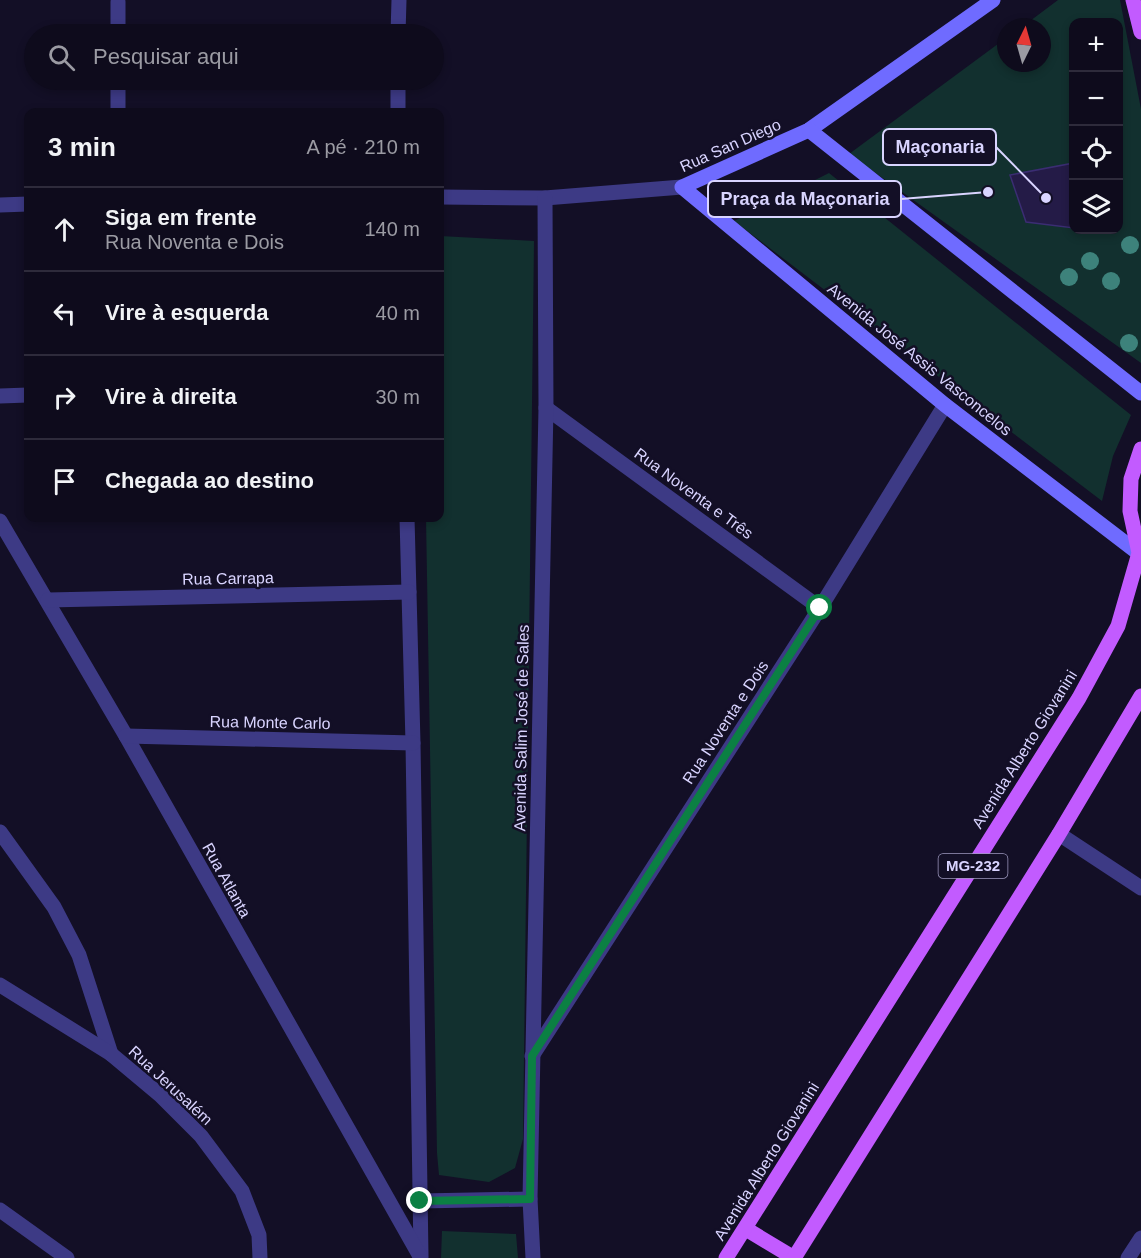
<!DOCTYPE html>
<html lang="pt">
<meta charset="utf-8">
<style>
:root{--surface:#0e0b1c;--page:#1c1929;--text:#f1f3f6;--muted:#9b9ba3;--line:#2e2b3b}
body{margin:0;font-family:Arial,sans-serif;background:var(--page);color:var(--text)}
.controls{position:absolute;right:18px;top:18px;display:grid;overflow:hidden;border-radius:12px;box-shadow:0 3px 9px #0003}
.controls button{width:54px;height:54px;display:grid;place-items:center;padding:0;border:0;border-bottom:2px solid var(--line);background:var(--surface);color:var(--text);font:30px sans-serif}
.compass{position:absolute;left:997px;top:18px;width:54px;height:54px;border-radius:50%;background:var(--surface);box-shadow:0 3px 9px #0003;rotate:5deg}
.stop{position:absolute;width:18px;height:18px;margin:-14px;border:4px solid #0b8043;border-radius:50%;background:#fff}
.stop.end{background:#0b8043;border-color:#fff;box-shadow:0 2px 6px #0008}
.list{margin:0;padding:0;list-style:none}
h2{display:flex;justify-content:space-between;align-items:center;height:78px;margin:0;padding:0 24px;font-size:26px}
h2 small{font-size:20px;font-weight:400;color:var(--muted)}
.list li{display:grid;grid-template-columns:39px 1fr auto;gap:18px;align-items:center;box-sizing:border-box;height:84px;padding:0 24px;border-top:2px solid var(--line)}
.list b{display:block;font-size:22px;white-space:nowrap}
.list p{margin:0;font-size:20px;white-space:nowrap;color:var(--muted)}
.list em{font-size:20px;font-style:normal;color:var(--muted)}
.icon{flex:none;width:33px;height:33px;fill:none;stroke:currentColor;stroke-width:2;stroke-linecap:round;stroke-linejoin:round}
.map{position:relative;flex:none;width:1141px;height:1258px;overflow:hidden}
.search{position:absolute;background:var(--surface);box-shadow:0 3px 9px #0003;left:24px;top:24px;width:420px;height:66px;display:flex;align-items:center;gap:15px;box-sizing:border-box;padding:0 21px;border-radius:33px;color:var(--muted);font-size:22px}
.panel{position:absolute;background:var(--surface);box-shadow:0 3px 9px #0003;left:24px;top:108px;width:420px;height:414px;border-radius:12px}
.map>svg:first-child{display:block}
.green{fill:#12302f;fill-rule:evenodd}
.building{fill:#241b47;stroke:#3b2d73;stroke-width:1.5}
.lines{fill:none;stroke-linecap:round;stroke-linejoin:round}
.street{stroke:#3d3a85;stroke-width:15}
.secondary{stroke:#6f6bff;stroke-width:15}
.primary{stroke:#c25bff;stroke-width:15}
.tree{fill:#3d827b}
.route{stroke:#0b8043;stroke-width:8}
.labels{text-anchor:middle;stroke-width:5;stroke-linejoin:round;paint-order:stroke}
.shield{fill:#130f26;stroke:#9e99be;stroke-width:1.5}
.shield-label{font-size:15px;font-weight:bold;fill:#d9d4ff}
.street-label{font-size:16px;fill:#d9d4ff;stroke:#130f26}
.leader{fill:none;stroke:#d9d4ff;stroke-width:2}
.callout-dot{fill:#d9d4ff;stroke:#130f26;stroke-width:2}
.callout{fill:#130f26;stroke:#d9d4ff;stroke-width:2}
.callout-label{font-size:18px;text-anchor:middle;font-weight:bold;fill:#d9d4ff}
</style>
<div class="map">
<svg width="1141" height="1258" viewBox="0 0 1141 1258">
<rect width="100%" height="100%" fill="#130f26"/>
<!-- green -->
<g class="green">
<path d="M1058 0H1120L1141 109V363L849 154 1006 38V63H1042V27H1022ZM1074 22H1118V230H1074Z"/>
<path d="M829 173 1131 415 1113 456 1102 501 734 221Z"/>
<path d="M440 236 534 241 523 1139 515 1168 489 1182 439 1175 437 1153 426 518H440Z"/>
<path d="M442 1231 516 1234 518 1258H441Z"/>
</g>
<!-- building -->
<path class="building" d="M1074 163V228L1026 222 1010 175Z"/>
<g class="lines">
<!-- street -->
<g class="street">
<path d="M118 2V34"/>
<path d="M398 34 399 0"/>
<path d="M118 80V112"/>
<path d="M398 112V80"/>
<path d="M440 197 545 198 682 187"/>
<path d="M0 205 28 204"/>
<path d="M0 396 28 395"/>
<path d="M546 408 820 608"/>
<path d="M407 518 413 743 421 1255"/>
<path d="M0 521 126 736 421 1258"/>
<path d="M48 600 409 592"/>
<path d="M126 736 413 743"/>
<path d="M0 832 54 907 79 955 111 1054"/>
<path d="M1059 834 1141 888"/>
<path d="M0 985 111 1054 160 1095 201 1136 242 1191 259 1235 260 1258"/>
<path d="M532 1056 820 608 945 405"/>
<path d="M420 1201 530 1199"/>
<path d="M0 1210 67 1258"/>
<path d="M533 1258 530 1199 546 408 545 198"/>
<path d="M1128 1258 1141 1238"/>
</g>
<!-- secondary -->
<g class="secondary">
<path d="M993 0 809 130 682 187 945 405 1141 555"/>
<path d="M809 130 1141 393"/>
</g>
<!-- primary -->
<g class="primary">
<path d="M1133 0 1141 32"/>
<path d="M746 1229 794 1258"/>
<path d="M726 1258 1079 698 1118 626 1139 553 1130 511 1131 479 1141 449"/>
<path d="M794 1258 1059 834 1141 696"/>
</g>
</g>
<!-- trees -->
<g class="tree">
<circle cx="1130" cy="245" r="9"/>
<circle cx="1090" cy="261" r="9"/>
<circle cx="1069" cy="277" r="9"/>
<circle cx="1111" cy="281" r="9"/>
<circle cx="1129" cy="343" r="9"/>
</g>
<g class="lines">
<!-- route -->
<path class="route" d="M420 1201 530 1199 532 1056 820 608"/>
</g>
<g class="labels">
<!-- shield labels -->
<rect class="shield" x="938.5" y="854" width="69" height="24" rx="4.5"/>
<g class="shield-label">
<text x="973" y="871">MG-232</text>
</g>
<!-- street labels -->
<g class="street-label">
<text transform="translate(730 145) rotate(-24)" y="6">Rua San Diego</text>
<text transform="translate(920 359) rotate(39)" y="6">Avenida José Assis Vasconcelos</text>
<text transform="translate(694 493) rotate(36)" y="6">Rua Noventa e Três</text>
<text transform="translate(228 578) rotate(-1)" y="6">Rua Carrapa</text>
<text transform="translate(270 722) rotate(1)" y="6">Rua Monte Carlo</text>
<text transform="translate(725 722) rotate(-57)" y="6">Rua Noventa e Dois</text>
<text transform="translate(521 728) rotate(-89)" y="6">Avenida Salim José de Sales</text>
<text transform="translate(1024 749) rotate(-58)" y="6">Avenida Alberto Giovanini</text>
<text transform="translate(227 880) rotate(61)" y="6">Rua Atlanta</text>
<text transform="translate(171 1085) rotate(43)" y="6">Rua Jerusalém</text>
<text transform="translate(766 1161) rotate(-58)" y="6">Avenida Alberto Giovanini</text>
</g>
</g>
<!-- callouts -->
<path class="leader" d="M1046 198L996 147M988 192L901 199"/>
<g class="callout-dot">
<circle cx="1046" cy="198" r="6"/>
<circle cx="988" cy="192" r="6"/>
</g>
<g class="callout">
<rect x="883" y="129" width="113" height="36" rx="6"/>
<rect x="708" y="181" width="193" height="36" rx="6"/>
</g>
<g class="callout-label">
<text x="940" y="153">Maçonaria</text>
<text x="805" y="205">Praça da Maçonaria</text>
</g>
</svg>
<div class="controls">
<button>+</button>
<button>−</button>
<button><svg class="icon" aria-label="locate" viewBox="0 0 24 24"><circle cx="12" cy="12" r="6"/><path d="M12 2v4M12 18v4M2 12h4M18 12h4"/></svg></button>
<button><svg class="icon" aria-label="layers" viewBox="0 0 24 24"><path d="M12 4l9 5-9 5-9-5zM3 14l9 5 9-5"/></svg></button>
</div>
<svg class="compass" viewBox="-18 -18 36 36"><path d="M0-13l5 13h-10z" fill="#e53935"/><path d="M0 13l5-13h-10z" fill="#9b9ba3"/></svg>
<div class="stop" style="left:820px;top:608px"></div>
<div class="stop end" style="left:420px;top:1201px"></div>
<div class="search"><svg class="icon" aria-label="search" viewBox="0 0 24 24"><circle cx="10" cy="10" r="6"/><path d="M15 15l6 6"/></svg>Pesquisar aqui</div>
<section class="panel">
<h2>3 min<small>A pé · 210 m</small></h2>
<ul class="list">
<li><svg class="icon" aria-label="ahead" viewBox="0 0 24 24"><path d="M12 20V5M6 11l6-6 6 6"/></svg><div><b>Siga em frente</b><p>Rua Noventa e Dois</p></div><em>140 m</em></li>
<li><svg class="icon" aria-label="left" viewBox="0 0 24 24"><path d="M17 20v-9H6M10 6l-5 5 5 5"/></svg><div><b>Vire à esquerda</b></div><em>40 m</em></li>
<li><svg class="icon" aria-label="right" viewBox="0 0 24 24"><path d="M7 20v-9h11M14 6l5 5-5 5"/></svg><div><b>Vire à direita</b></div><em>30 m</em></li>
<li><svg class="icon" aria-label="arrive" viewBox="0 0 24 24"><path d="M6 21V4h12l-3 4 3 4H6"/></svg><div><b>Chegada ao destino</b></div></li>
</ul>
</section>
</div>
